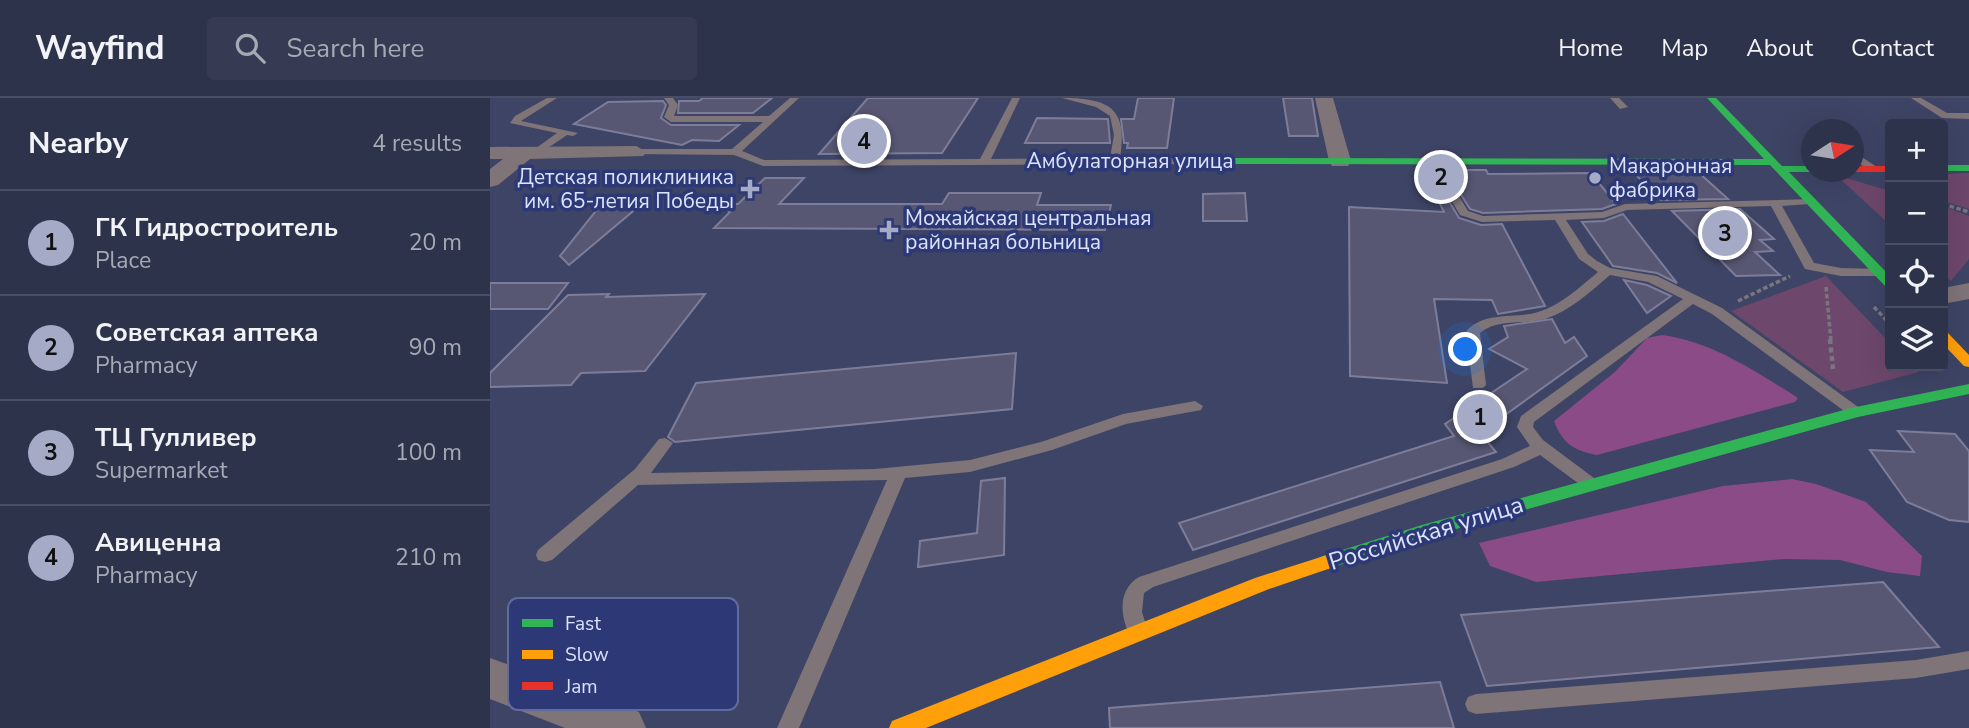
<!DOCTYPE html>
<meta charset="utf-8">
<style>
:root{--surface:#2e334c;--page:#363b53;--text:#f1f3f6;--muted:#a7aab5;--line:#494e64;--accent:#a5abc6}
body{margin:0;font-family:"Nunito Sans",sans-serif;background:var(--page);color:var(--text)}
.controls{position:absolute;right:21px;top:21px;display:grid;overflow:hidden;border-radius:7px;box-shadow:0 7px 28px #0002}
.controls button{width:63px;height:63px;display:grid;place-items:center;padding:0;border:0;border-bottom:2px solid var(--line);background:var(--surface);color:var(--text);font:35px sans-serif}
.compass{position:absolute;left:1311px;top:21px;width:63px;height:63px;border-radius:50%;background:var(--surface);box-shadow:0 7px 28px #0002;rotate:78deg}
.you{position:absolute;left:976px;top:252px;width:24px;height:24px;margin:-18px;border:5px solid #fff;border-radius:50%;background:#1a73e8;box-shadow:0 0 0 10px #1a73e833}
.badge{display:grid;place-items:center;width:46px;height:46px;border-radius:50%;background:var(--accent);color:#111;font-size:23px;font-weight:700}
.pin{position:absolute;translate:-50% -50%;border:4px solid #fff;box-shadow:0 2px 7px #0006}
.list{margin:0;padding:0;list-style:none}
h2{display:flex;justify-content:space-between;align-items:center;height:91px;margin:0;padding:0 28px;font-size:30px}
h2 small{font-size:23px;font-weight:400;color:var(--muted)}
.list li{display:grid;grid-template-columns:46px 1fr auto;gap:21px;align-items:center;box-sizing:border-box;height:105px;padding:0 28px;border-top:2px solid var(--line)}
.list b{display:block;font-size:26px;white-space:nowrap}
.list p{margin:0;font-size:23px;white-space:nowrap;color:var(--muted)}
.list em{font-size:23px;font-style:normal;color:var(--muted)}
.icon{flex:none;width:38px;height:38px;fill:none;stroke:currentColor;stroke-width:2;stroke-linecap:round;stroke-linejoin:round}
.map{position:relative;flex:none;width:1479px;height:630px;overflow:hidden}
header{display:flex;align-items:center;gap:42px;box-sizing:border-box;height:98px;padding:0 35px;background:var(--surface);border-bottom:2px solid var(--line)}
header strong{font-size:33px}
nav{display:flex;gap:38px;margin-inline-start:auto;font-size:24px}
.search{width:490px;height:63px;background:var(--page);display:flex;align-items:center;gap:18px;box-sizing:border-box;padding:0 24px;border-radius:7px;color:var(--muted);font-size:26px}
main{display:flex}
aside{flex:1;background:var(--surface)}
.map>svg:first-child{display:block}
.green{fill:#6d476c}
.forest{fill:#8a4b87}
.building{fill:#575773;stroke:#7d7d9a;stroke-width:2}
.lines{fill:none;stroke-linecap:round;stroke-linejoin:round}
.path-far2{stroke:#7b757e;stroke-width:2.5;stroke-dasharray:3.5 2.5;stroke-linecap:butt}
.path-far1{stroke:#7b757e;stroke-width:3.5;stroke-dasharray:4.5 2.5;stroke-linecap:butt}
.path{stroke:#7b757e;stroke-width:4.5;stroke-dasharray:5 3.5;stroke-linecap:butt}
.lane{fill:#7f7477;fill-rule:evenodd}
.street{fill:#7f7477;fill-rule:evenodd}
.fast{fill:#30b455;fill-rule:evenodd}
.slow{fill:#ff9f0a;fill-rule:evenodd}
.jam{fill:#e5322d;fill-rule:evenodd}
.poi-dot{fill:#a5abc6;stroke:#2d3876;stroke-width:2.5}
.labels{text-anchor:middle;stroke-width:7;stroke-linejoin:round;paint-order:stroke}
.far-street-label{font-size:21px;fill:#dce3fa;stroke:#2d3876}
.far-poi-label{font-size:21px;fill:#dce3fa;stroke:#2d3876;text-anchor:start}
.street-label{font-size:24px;fill:#dce3fa;stroke:#2d3876}
.key{fill:#2d3876;stroke:#626b9e;stroke-width:2}
.key-label{font-size:19px;fill:#dce3fa}
</style>
<header>
<strong>Wayfind</strong>
<div class="search"><svg class="icon" aria-label="search" viewBox="0 0 24 24"><circle cx="10" cy="10" r="6"/><path d="M15 15l6 6"/></svg>Search here</div>
<nav><a>Home</a><a>Map</a><a>About</a><a>Contact</a></nav>
</header>
<main>
<aside>
<h2>Nearby<small>4 results</small></h2>
<ul class="list">
<li><span class="badge">1</span><div><b>ГК Гидростроитель</b><p>Place</p></div><em>20 m</em></li>
<li><span class="badge">2</span><div><b>Советская аптека</b><p>Pharmacy</p></div><em>90 m</em></li>
<li><span class="badge">3</span><div><b>ТЦ Гулливер</b><p>Supermarket</p></div><em>100 m</em></li>
<li><span class="badge">4</span><div><b>Авиценна</b><p>Pharmacy</p></div><em>210 m</em></li>
</ul>
</aside>
<div class="map">
<svg width="1479" height="630" viewBox="0 0 1479 630">
<rect width="100%" height="100%" fill="#3e4465"/>
<!-- green -->
<g class="green">
<path d="M1479 75V111L1453 103V76Z"/>
<path d="M1346 77 1400 93V127Z"/>
<path d="M1453 108 1479 118V161L1461 183 1453 176Z"/>
<path d="M1336 178 1400 245V268H1423L1429 274 1353 294 1241 213Z"/>
</g>
<!-- forest -->
<g class="forest">
<path d="M1172 237C1223 244 1265 273 1308 300L1305 304 1107 357C1084 353 1072 345 1064 323L1126 273 1157 240Z"/>
<path d="M1302 381 1326 386 1376 404 1432 458 1430 478 1397 474 1350 462 1294 461 1046 484 1000 468 989 445 1233 388Z"/>
</g>
<!-- building -->
<g class="building">
<path d="M213 0H282L263 15H188L189 3H209Z"/>
<path d="M378 0H488L452 55 329 56Z"/>
<path d="M648 0H684L677 50H637L638 45H634L631 21H644Z"/>
<path d="M793 0H822L828 38H799Z"/>
<path d="M173 3 176 7 171 20 181 27H249L229 43 202 42 192 47 84 26 118 4Z"/>
<path d="M547 20 618 21 620 45H535Z"/>
<path d="M933 72H996L998 76 1101 75 1126 106 1112 111 993 115 980 111 966 89H954L953 93 969 120 991 127 1012 126 1055 208 1008 216 1002 202 944 201 957 285 860 278 859 109 954 114Z"/>
<path d="M1208 74 1238 101 1171 102 1144 75Z"/>
<path d="M275 80H314L289 106H452L459 95H551L547 107H621L615 132 224 130 240 114 228 106H248Z"/>
<path d="M755 95 757 123H713V96Z"/>
<path d="M113 104H154L79 167 70 158Z"/>
<path d="M1250 111 1284 141 1270 142 1283 153 1265 154 1290 177 1246 178 1182 113Z"/>
<path d="M1133 116 1187 185 1167 175 1123 168 1092 124 1114 123Z"/>
<path d="M1134 182 1157 187 1181 198 1157 215Z"/>
<path d="M0 185H78L58 211H0Z"/>
<path d="M119 196 116 199 215 196 155 273 91 275 81 287 0 289V275L78 197Z"/>
<path d="M1062 221 1075 245 1084 239 1097 258 990 335 1006 354 703 452 689 425 964 338 955 326 1037 271 999 251 1018 239 1014 228Z"/>
<path d="M526 255 522 311 185 344 178 339 206 285Z"/>
<path d="M1408 333 1465 336 1479 353V424L1459 422 1417 404 1380 352 1424 354Z"/>
<path d="M515 380 514 457 428 469 430 443 487 435 491 383Z"/>
<path d="M1393 484 1449 549 997 588 971 517Z"/>
<path d="M950 584 964 630H620L619 610Z"/>
</g>
<g class="lines">
<!-- path-far2 -->
<path class="path-far2" d="M1453 106 1458 108"/>
<!-- path-far1 -->
<g class="path-far1">
<path d="M1453 106 1479 114"/>
<path d="M1336 189 1341 243"/>
<path d="M1248 203 1300 178"/>
<path d="M1384 209 1400 226"/>
</g>
<!-- path -->
<path class="path" d="M1340 241 1343 271"/>
<!-- lane -->
<g class="lane">
<path d="M57 0H67L31 23 88 35 83 38 77 37 46 58 42 57V53L67 35 20 25 25 18Z"/>
<path d="M174 0H183L188 7 184 18H279L300 0H309L252 53 274 62 490 61 522 0H530L501 61 620 60 624 37 620 18 606 9 572 0C620 0 638 10 630 60H716L721 63 716 66 273 68 244 57 142 56 141 54 146 51H242L273 24H181L174 19 179 7Z"/>
<path d="M1120 0H1129L1138 9 1130 11Z"/>
<path d="M1421 0H1431L1457 15H1479V21L1452 20Z"/>
<path d="M1364 54 1387 69V73H1379L1364 61Z"/>
<path d="M956 90H964L978 113 993 118 1112 114 1135 106 1324 101V105L1320 106 1292 108 1324 165 1351 170 1390 171 1396 175 1394 178H1351L1315 171 1281 108 1137 112 1114 120 1076 122 1098 156 1107 163 1120 170 1167 178 1232 210 1375 314 1373 318H1361L1222 216 1203 206 1044 324 1043 329 1053 342 1108 383 1111 387 1108 391H1096L1050 357 1024 369 663 489 654 495 652 514 658 534 655 540 648 543 641 540C630 519 627 492 649 479L1012 361 1040 348 1027 329 1031 318 1193 201 1158 184 1120 177C1100 194 1080 213 1055 221 1034 227 1008 220 990 235L996 287 993 290H983L976 234 978 231C998 213 1024 221 1048 214 1071 207 1090 189 1108 174L1089 161 1065 122 992 124 970 117 955 92Z"/>
<path d="M705 303 713 308 711 312 636 326 562 352 480 374 415 380 309 630H287L397 382 148 387 62 462 55 464 48 462 46 457 48 452 145 371 169 341 175 340 183 345 161 375 385 371 480 362 551 344 633 316Z"/>
<path d="M1479 553V571L1426 580 986 616 978 613 975 606 978 599 986 596 1426 562Z"/>
</g>
<!-- street -->
<g class="street">
<path d="M825 0H843L861 63 858 68H842L839 63Z"/>
<path d="M146 48 157 54 153 58 40 61 8 87 0 89V71L13 61H0V49Z"/>
<path d="M1479 185V201L1453 206V190Z"/>
<path d="M0 560 149 614 156 630H75L0 601Z"/>
</g>
<!-- fast -->
<g class="fast">
<path d="M1217 0H1226L1292 68H1322V74H1324H1299L1400 178V189L1395 188 1280 67 716 66 711 63 716 60 1274 61Z"/>
<rect x="1453" y="67" width="26" height="6"/>
<path d="M1479 286V296L1368 319 934 440 837 471 830 469 827 464 830 459 932 427 1361 310Z"/>
</g>
<!-- slow -->
<g class="slow">
<path d="M1453 234 1458 235 1479 257V269L1474 268 1453 246Z"/>
<path d="M837 457 844 459 847 464 844 469 779 491 436 630H399L402 623 765 480Z"/>
</g>
<!-- jam -->
<path class="jam" d="M1364 68H1400V74H1362Z"/>
</g>
<!-- markers -->
<g class="poi-dot">
<circle cx="1105" cy="80" r="7"/>
<path d="M256.5 80.5h7v7h7v7h-7v7h-7v-7h-7v-7h7z"/>
<path d="M395.5 121.5h7v7h7v7h-7v7h-7v-7h-7v-7h7z"/>
</g>
<g class="labels">
<!-- far-street labels -->
<g class="far-street-label">
<text x="640" y="70">Амбулаторная улица</text>
</g>
<!-- far-poi labels -->
<g class="far-poi-label">
<text x="1119" y="75">Макаронная<tspan x="1119" dy="24">фабрика</tspan></text>
<text x="244" y="86" text-anchor="end">Детская поликлиника<tspan x="244" dy="24">им. 65-летия Победы</tspan></text>
<text x="415" y="127">Можайская центральная<tspan x="415" dy="24">районная больница</tspan></text>
</g>
<!-- street labels -->
<g class="street-label">
<text transform="translate(936 435) rotate(-17)" y="8">Российская улица</text>
</g>
</g>
<!-- legend -->
<rect x="18" y="500" width="230" height="112" rx="10" class="key"/>
<rect x="32" y="521" width="31" height="8" fill="#30b455"/>
<rect x="32" y="552" width="31" height="9" fill="#ff9f0a"/>
<rect x="32" y="584" width="31" height="8" fill="#e5322d"/>
<g class="key-label">
<text x="75" y="532">Fast</text>
<text x="75" y="563">Slow</text>
<text x="75" y="595">Jam</text>
</g>
</svg>
<div class="controls">
<button>+</button>
<button>−</button>
<button><svg class="icon" aria-label="locate" viewBox="0 0 24 24"><circle cx="12" cy="12" r="6"/><path d="M12 2v4M12 18v4M2 12h4M18 12h4"/></svg></button>
<button><svg class="icon" aria-label="layers" viewBox="0 0 24 24"><path d="M12 4l9 5-9 5-9-5zM3 14l9 5 9-5"/></svg></button>
</div>
<svg class="compass" viewBox="-18 -18 36 36"><path d="M0-13l5 13h-10z" fill="#e53935"/><path d="M0 13l5-13h-10z" fill="#a7aab5"/></svg>
<div class="you"></div>
<div class="pin badge" style="left:990px;top:319px">1</div>
<div class="pin badge" style="left:951px;top:79px">2</div>
<div class="pin badge" style="left:1235px;top:135px">3</div>
<div class="pin badge" style="left:374px;top:43px">4</div>
</div>
</main>
